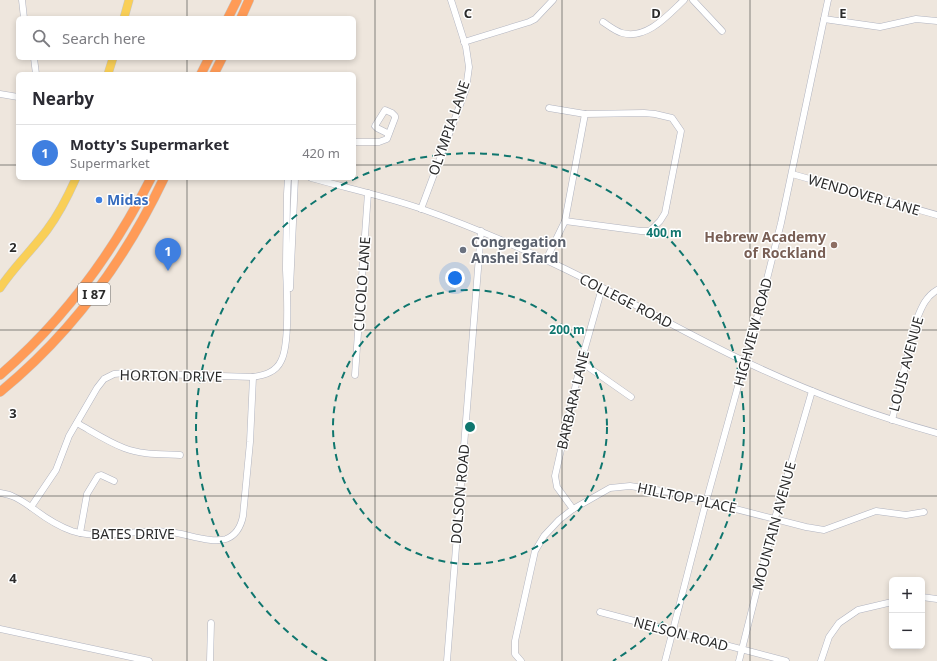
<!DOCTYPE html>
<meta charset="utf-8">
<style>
:root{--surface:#fff;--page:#f2f2f3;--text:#2b2b33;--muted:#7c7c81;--line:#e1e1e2;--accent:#7c3aed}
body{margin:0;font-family:"Noto Sans",sans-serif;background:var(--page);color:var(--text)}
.controls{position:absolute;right:12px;bottom:12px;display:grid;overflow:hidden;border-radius:6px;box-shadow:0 2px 6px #0003}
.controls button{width:36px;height:36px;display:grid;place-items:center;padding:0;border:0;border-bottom:1px solid var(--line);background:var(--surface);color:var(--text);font:20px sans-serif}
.you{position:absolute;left:455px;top:278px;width:14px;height:14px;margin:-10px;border:3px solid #fff;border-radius:50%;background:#1a73e8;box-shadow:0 0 0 6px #1a73e833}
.badge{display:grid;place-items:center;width:26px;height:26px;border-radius:50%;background:var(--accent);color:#fff;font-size:13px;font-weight:700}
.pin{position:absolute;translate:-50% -33px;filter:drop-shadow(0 1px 2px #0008)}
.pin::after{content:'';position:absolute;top:21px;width:14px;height:12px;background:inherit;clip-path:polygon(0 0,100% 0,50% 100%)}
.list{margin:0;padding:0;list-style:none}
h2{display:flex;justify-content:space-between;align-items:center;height:52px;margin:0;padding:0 16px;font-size:17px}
h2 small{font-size:13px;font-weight:400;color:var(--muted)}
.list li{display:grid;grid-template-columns:26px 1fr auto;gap:12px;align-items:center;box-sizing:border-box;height:56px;padding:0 16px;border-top:1px solid var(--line)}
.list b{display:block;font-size:15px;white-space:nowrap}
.list p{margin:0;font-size:13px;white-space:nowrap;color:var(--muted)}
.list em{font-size:13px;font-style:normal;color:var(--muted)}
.icon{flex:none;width:22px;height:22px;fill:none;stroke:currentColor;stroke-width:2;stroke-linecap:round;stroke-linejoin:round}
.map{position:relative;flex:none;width:937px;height:661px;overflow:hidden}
.search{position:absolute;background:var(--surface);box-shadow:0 2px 6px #0003;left:16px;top:16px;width:340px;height:44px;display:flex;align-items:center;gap:10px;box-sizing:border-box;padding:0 14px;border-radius:6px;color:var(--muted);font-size:15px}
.panel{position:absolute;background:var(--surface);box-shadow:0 2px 6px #0003;left:16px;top:72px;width:340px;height:108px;border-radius:6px}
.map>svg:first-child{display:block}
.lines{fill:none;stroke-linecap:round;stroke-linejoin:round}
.minor-casing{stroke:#b1b4c0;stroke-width:7}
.major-casing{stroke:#c8c8c8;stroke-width:9}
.highway-casing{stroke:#c8c8c8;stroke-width:10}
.minor{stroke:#fff;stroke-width:6}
.major{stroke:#f9cf57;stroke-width:8}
.highway{stroke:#ff9b57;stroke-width:9}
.grid{fill:none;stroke:#2b2b2b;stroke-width:1;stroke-opacity:0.55}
.ring{fill:none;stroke:#0f766e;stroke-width:2;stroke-dasharray:7 5}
.shop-dot{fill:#3f7fe0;stroke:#fff;stroke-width:1.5}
.education-dot{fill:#8d6e63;stroke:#fff;stroke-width:1.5}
.worship-dot{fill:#6b7280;stroke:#fff;stroke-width:1.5}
.labels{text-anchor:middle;stroke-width:3;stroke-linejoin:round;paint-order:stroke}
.shield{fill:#fff;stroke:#6b6b6b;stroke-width:1}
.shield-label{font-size:13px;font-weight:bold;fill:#2b2b2b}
.street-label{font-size:14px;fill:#2b2b2b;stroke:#fff}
.shop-label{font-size:14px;font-weight:bold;fill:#366cbe;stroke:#fff;text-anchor:start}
.education-label{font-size:14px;font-weight:bold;fill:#785e54;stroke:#fff;text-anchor:end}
.worship-label{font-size:14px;font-weight:bold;fill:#5b616d;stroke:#fff;text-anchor:start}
.grid-label{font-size:13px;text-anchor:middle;font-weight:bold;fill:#2b2b2b;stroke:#fff;stroke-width:3;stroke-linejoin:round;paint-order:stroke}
.centre{fill:#0f766e;stroke:#fff;stroke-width:2}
.ring-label{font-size:12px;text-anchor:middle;font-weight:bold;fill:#0f766e;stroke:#fff;stroke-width:3;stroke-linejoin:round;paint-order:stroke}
</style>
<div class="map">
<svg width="937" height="661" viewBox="0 0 937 661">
<rect width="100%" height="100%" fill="#eee6dd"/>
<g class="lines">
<defs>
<g id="minor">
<path d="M22 0 24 18"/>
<path d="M693 0 722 31"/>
<path d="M824 19 880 27 916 19 937 21"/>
<path d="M603 22C609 26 615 31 622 33 647 40 668 15 684 0"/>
<path d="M464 42 529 22 535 19 553 0"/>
<path d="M34 58 36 74"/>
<path d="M0 94 18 97"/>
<path d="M549 108 585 114 644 113 655 114 672 118 681 131 665 213 660 221 650 231H641L565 221"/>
<path d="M354 142H379L387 139 395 118V116L392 113 385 110 375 126 377 128 389 134"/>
<path d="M792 174 937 215"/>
<path d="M311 178C347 188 384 196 419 208 462 223 505 241 546 260 614 291 678 330 746 362 807 391 871 415 937 433"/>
<path d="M421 209 466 89 469 67 466 47 451 0"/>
<path d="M546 260 565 221 585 114"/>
<path d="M290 288 295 178"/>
<path d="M581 362 631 397"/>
<path d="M355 375 368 193"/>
<path d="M892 420 916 321C921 309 925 297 937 290"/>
<path d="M77 423C93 432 108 442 124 448 142 455 162 454 180 455"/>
<path d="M0 493C4 494 8 494 12 496 20 499 28 505 35 510 47 519 58 526 72 531 103 541 137 528 169 532 185 533 211 544 226 539 237 535 241 526 243 516L250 442 253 377"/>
<path d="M31 507 56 470 69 436 97 388 104 379 114 374 125 373 253 377C265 375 276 372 281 361 290 345 287 291 286 270 286 245 287 219 287 194L288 178"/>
<path d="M573 509 557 487 555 476 581 362 602 288"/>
<path d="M80 533 87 494 98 476 101 475 114 481"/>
<path d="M922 597 937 599"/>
<path d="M600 612 786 661"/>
<path d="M0 629 149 661"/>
<path d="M210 661 211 623"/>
<path d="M447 661 481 231"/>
<path d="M521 661 515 654V641L535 551 544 536 559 520 573 509 610 488 630 486 669 492 806 527 824 530 876 511 906 515 924 512"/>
<path d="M665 661 706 502 761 303 781 223 828 0"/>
<path d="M739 661 775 518 812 391"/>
<path d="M821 661 829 637 839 623 858 610 892 602"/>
</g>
<g id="major">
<path d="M124 18 129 0"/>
<path d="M108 74 113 58"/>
<path d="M0 288C14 267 32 250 47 230 59 214 68 196 76 178"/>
</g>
<g id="highway">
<path d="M228 18 237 0"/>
<path d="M241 18 249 0"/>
<path d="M201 74 209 58"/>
<path d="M214 74 222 58"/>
<path d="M0 375C64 320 113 253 151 178"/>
<path d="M0 392C71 334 125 260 164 178"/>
</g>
</defs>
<!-- minor casing -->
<use href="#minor" class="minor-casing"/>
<!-- major casing -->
<use href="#major" class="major-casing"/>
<!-- highway casing -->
<use href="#highway" class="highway-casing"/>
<!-- minor -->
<use href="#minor" class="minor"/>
<!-- major -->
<use href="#major" class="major"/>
<!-- highway -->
<use href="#highway" class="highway"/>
</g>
<!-- grid -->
<path class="grid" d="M187 0V18M375 0V661M562 0V661M750 0V661M187 58V74M0 165H18M354 165H937M187 178V661M0 330H937M0 496H937"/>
<!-- distance rings -->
<g class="ring">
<circle cx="470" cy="427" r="137"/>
<path d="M327 661A274 274 0 1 1 613 661"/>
</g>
<!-- markers -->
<circle class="shop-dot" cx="99" cy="200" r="4"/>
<circle class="education-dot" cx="834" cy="245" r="4"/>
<circle class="worship-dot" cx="463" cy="250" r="4"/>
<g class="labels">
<!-- shield labels -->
<rect class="shield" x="78" y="283" width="32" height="22" rx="3"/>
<g class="shield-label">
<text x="94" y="299">I 87</text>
</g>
<!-- street labels -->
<g class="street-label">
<text transform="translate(449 128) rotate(-71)" y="5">OLYMPIA LANE</text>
<text transform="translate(864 195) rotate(16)" y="5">WENDOVER LANE</text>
<text transform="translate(362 284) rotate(-86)" y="5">CUCOLO LANE</text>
<text transform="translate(626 301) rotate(27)" y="5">COLLEGE ROAD</text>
<text transform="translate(753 332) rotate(-75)" y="5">HIGHVIEW ROAD</text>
<text transform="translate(906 364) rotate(-75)" y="5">LOUIS AVENUE</text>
<text transform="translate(171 376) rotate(1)" y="5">HORTON DRIVE</text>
<text transform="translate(573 400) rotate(-77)" y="5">BARBARA LANE</text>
<text transform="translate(460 494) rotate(-85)" y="5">DOLSON ROAD</text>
<text transform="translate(687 498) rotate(12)" y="5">HILLTOP PLACE</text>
<text transform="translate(774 526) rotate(-75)" y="5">MOUNTAIN AVENUE</text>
<text x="133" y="539">BATES DRIVE</text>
<text transform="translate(681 634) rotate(15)" y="5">NELSON ROAD</text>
</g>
<!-- shop labels -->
<g class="shop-label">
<text x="107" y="205">Midas</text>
</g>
<!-- education labels -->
<g class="education-label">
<text x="826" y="242">Hebrew Academy<tspan x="826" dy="16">of Rockland</tspan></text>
</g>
<!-- worship labels -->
<g class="worship-label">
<text x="471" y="247">Congregation<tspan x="471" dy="16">Anshei Sfard</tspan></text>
</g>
</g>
<g class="grid-label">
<text x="468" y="18">C</text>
<text x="656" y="18">D</text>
<text x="843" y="18">E</text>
<text x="13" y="252">2</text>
<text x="13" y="418">3</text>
<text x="13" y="583">4</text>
</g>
<circle cx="470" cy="427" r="6" class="centre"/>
<g class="ring-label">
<text x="664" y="237">400 m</text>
<text x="567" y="334">200 m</text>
</g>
</svg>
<div class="controls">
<button>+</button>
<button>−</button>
</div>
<div class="you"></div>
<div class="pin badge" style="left:168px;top:271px;background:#3f7fe0">1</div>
<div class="search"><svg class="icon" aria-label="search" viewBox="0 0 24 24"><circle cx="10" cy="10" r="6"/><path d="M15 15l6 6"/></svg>Search here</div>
<section class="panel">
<h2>Nearby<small></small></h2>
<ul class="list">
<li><span class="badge" style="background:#3f7fe0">1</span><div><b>Motty's Supermarket</b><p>Supermarket</p></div><em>420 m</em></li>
</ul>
</section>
</div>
